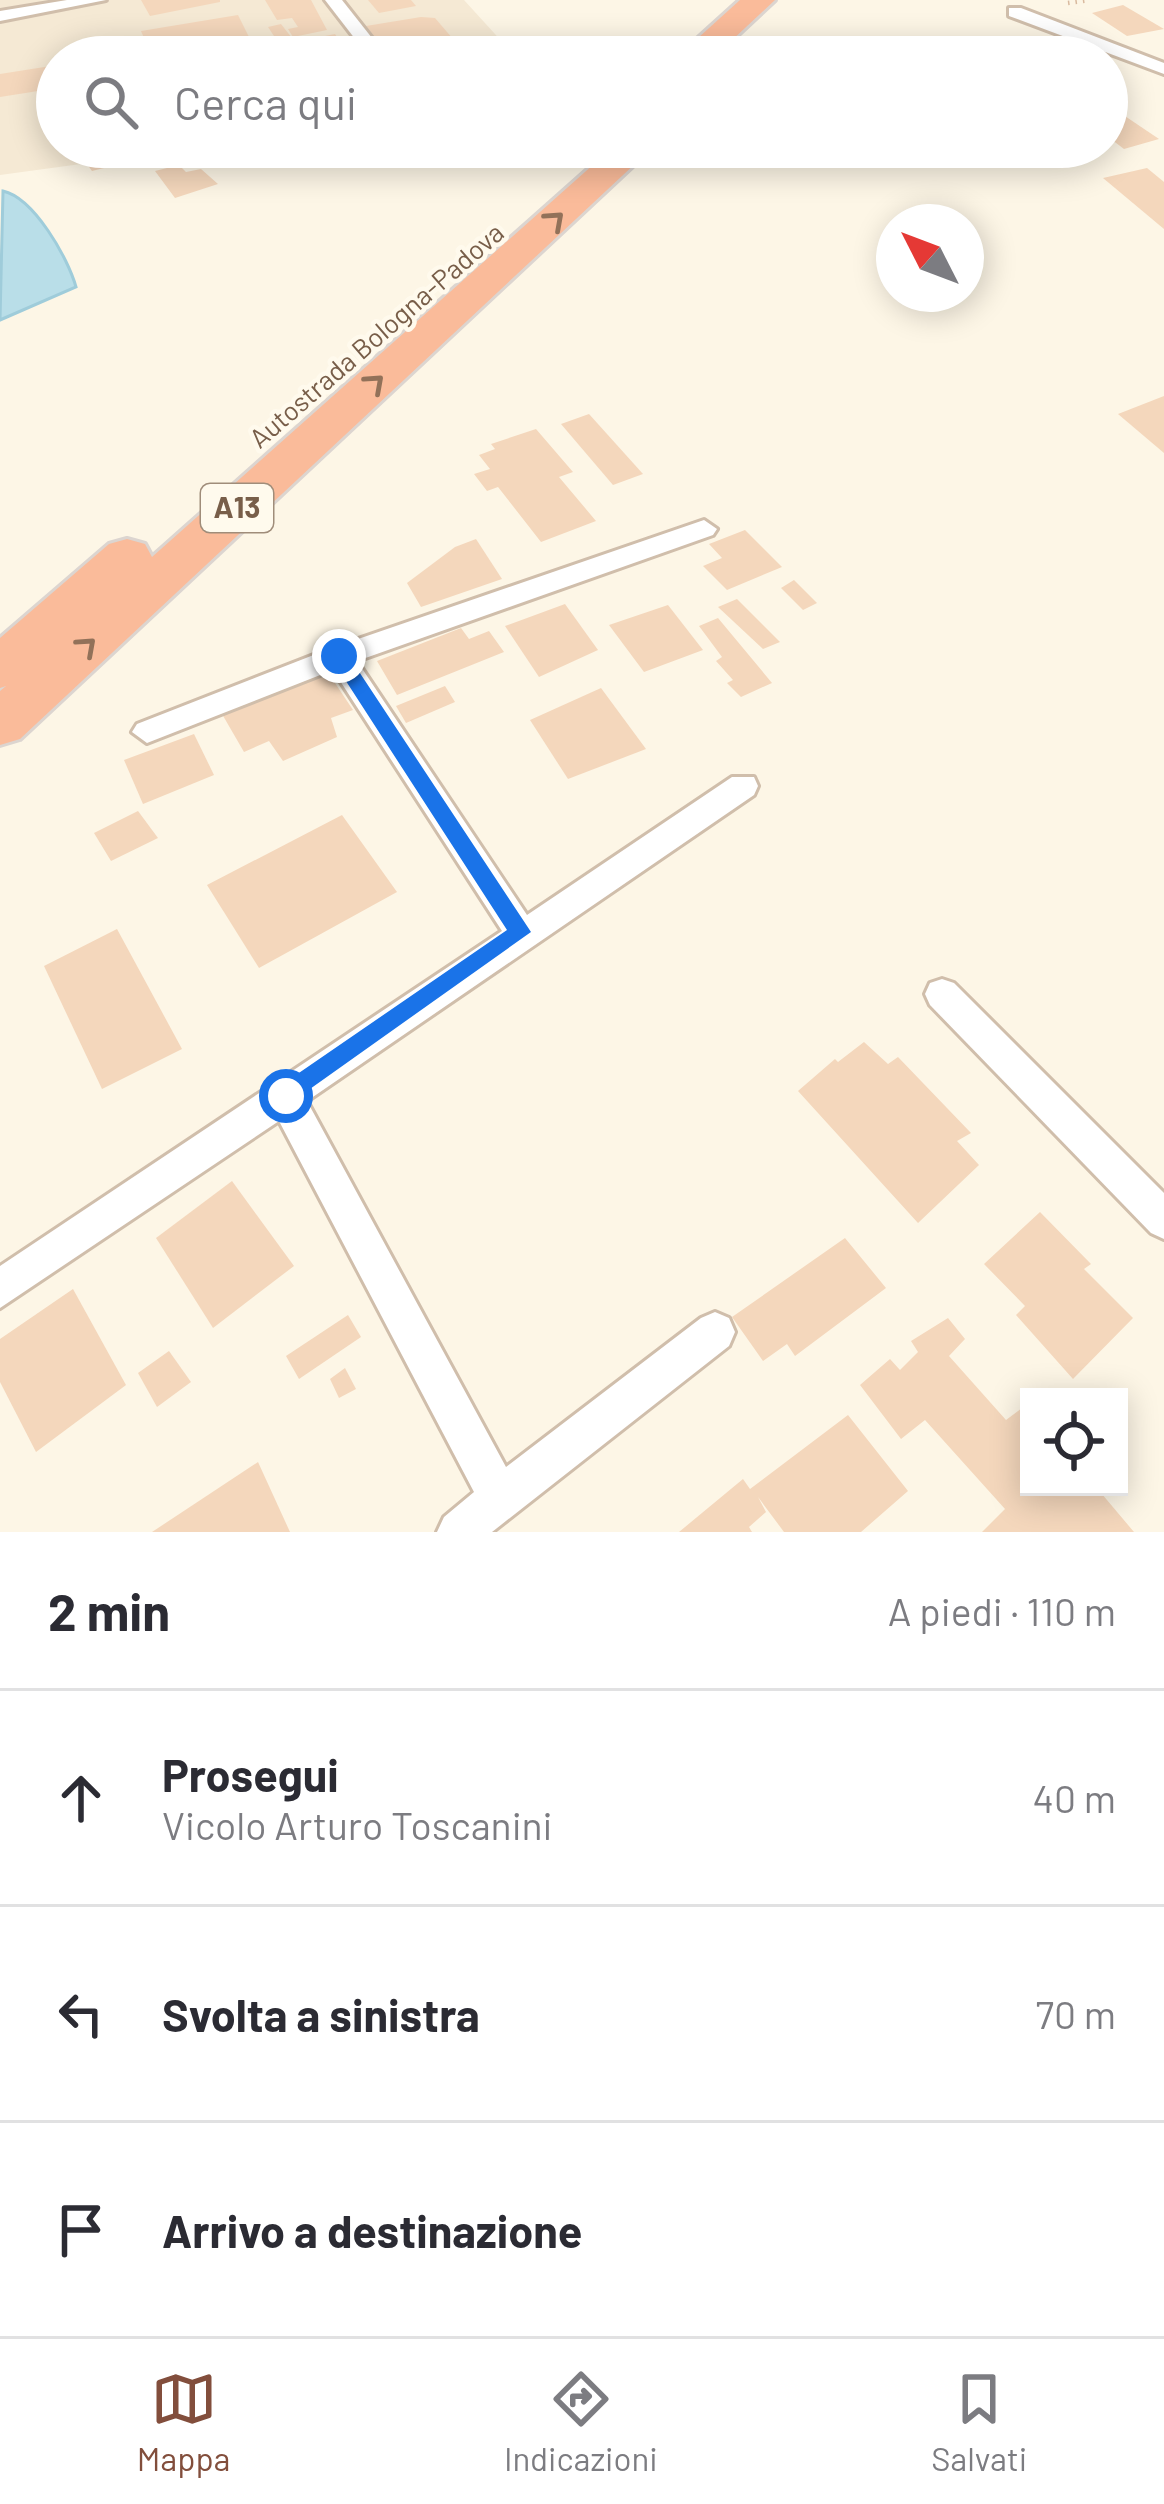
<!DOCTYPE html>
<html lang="it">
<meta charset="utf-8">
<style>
:root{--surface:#fff;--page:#f2f2f3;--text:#2b2b33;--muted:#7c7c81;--line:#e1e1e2;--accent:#824e3c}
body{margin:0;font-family:Barlow,sans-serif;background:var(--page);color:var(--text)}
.controls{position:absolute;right:36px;bottom:36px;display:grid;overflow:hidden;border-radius:0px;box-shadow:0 6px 30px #0003}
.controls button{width:108px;height:108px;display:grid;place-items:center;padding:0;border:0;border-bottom:3px solid var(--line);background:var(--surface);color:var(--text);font:60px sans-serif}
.compass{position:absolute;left:876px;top:204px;width:108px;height:108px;border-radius:50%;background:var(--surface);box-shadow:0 6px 30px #0003;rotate:312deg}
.stop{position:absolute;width:36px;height:36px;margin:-27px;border:9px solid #1a73e8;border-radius:50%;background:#fff}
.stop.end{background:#1a73e8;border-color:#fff;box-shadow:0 3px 12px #0008}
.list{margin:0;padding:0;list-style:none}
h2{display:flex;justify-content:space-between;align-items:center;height:156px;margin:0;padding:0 48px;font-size:51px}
h2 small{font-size:39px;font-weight:400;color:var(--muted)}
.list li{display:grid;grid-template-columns:78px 1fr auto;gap:36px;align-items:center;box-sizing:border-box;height:216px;padding:0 48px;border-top:3px solid var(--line)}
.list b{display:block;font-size:45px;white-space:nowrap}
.list p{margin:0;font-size:39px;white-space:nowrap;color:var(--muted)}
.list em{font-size:39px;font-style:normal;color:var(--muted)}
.icon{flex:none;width:66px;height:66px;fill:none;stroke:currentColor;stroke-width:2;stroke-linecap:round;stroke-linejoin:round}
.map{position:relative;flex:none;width:1164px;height:1532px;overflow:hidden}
.search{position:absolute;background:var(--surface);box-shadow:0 6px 30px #0003;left:36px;right:36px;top:36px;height:132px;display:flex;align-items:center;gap:30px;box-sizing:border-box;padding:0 42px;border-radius:66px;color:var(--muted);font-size:45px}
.sheet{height:804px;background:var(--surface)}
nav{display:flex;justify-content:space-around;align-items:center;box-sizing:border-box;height:168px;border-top:3px solid var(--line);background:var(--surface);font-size:33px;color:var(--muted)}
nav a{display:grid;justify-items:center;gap:6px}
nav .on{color:var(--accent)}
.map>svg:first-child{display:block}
.residential{fill:#f5e9d4}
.water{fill:#b9dee8;stroke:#9fccda;stroke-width:3}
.building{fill:#f4d7bc}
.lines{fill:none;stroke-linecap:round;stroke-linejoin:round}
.minor-casing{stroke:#d0beab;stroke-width:6}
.motorway-casing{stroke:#dcd5d0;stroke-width:6}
.path{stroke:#d9ba9f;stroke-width:4.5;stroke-dasharray:1.5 6;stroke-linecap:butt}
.minor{fill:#fff;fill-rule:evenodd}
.motorway{fill:#fabb9a;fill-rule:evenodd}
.oneway{stroke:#927159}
.route{fill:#1a73e8}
.labels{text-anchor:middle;stroke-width:9;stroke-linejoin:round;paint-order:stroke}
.far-street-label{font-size:27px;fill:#785e49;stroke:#fffaed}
.shield{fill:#fffaed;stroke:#a08d7a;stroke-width:3}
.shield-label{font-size:30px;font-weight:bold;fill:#785e49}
</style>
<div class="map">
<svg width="1164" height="1532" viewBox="0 0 1164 1532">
<rect width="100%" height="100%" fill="#fdf6e6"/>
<!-- residential -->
<path class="residential" d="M0 0H464L516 57H57V147H206L0 175Z"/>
<!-- water -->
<path class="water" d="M3 191C34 198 68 258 76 287L0 320Z"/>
<!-- building -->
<g class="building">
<path d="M141 0H220V2L150 16Z"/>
<path d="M265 0H311L327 30 293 37 288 29 298 27 292 18 277 20Z"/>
<path d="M368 0H411L416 6 379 13Z"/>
<path d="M1123 5 1164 29 1127 36 1092 13Z"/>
<path d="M238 15 249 37 151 54 141 31Z"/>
<path d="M421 17 435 18 453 39 420 43 416 38 381 45 366 26Z"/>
<path d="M281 24 295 42 335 34 343 46 311 57H288L268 27Z"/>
<path d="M57 65V88L0 97V74Z"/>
<path d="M1113 108 1159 139 1124 149 1107 136V109Z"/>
<path d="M100 147H179V149L92 171 79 153Z"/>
<path d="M1039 147H1082L1072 151 1086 162 1062 168Z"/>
<path d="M179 165 186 172 201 169 218 184 175 198 155 171Z"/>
<path d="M1147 168 1164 182V229L1103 178Z"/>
<path d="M1164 396V453L1118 414Z"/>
<path d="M589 414 643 474 613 485 561 424Z"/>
<path d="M536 429 573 472 559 477 596 521 541 542 498 487 487 491 474 474 490 469 479 455 495 449 491 444Z"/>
<path d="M745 530 782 567 727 590 703 566 722 558 709 544Z"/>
<path d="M476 539 502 579 421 607 407 583 455 547Z"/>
<path d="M794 580 817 603 803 610 781 588Z"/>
<path d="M737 599 780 642 763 649 718 607Z"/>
<path d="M565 604 598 650 539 677 505 626Z"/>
<path d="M668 605 703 650 644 672 609 625Z"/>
<path d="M718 618 772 683 741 697 727 683 733 680 716 661 722 657 699 626Z"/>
<path d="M461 628 469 639 489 631 504 652 397 695 377 661Z"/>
<path d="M319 677 333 680 353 710 331 718 337 737 283 761 269 741 244 752 222 714Z"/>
<path d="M445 686 455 702 406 723 396 706Z"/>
<path d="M601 688 646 749 568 779 530 720Z"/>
<path d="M194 734 214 775 143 804 124 760Z"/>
<path d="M138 811 158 838 111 861 94 833Z"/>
<path d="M342 815 397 892 259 968 207 885Z"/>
<path d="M117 929 182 1049 102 1089 44 966Z"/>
<path d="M864 1042 888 1064 898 1057 971 1133 957 1141 979 1165 918 1223 798 1091 835 1059 838 1062Z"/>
<path d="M232 1181 294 1266 213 1328 156 1238Z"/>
<path d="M1040 1212 1091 1264 1084 1269 1133 1318 1073 1379 1016 1315 1025 1306 984 1264Z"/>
<path d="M845 1238 886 1288 795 1356 787 1344 763 1361 732 1317Z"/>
<path d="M73 1289 126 1385 36 1452 0 1382V1339Z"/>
<path d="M348 1315 361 1337 299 1379 286 1356Z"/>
<path d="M948 1318 965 1339 949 1356 1006 1420 1022 1408 1029 1417V1487H1096L1134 1532H982L1005 1509 925 1420 901 1439 860 1385 890 1359 900 1370 918 1352 911 1341Z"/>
<path d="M169 1351 191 1382 157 1407 138 1373Z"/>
<path d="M345 1368 356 1389 339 1398 330 1379Z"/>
<path d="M848 1415 908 1491 861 1532H784L758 1497 766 1512 749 1527 752 1532H679L743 1479 750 1489Z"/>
<path d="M258 1462 290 1532H152Z"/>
</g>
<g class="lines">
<defs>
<g id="minor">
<path d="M67 0H106L0 21V11Z"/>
<path d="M325 0H342L387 57H369Z"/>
<path d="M1009 8H1021L1164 63V74L1009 16Z"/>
<path d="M704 520 717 529 713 535 357 661 527 915 732 777H754L758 786 754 795 307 1101 506 1467 701 1318 715 1312 729 1318 735 1332 729 1346 492 1532H437L444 1517 474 1492 279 1121 0 1308V1266L502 931 333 670 147 743 132 732 137 724 329 649Z"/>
<path d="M942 979 954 983 1164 1193V1239L1151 1233 930 1005 925 994 930 983Z"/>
</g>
<g id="motorway">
<path d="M740 0H775L714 57H677Z"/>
<path d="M613 147H653L20 739 0 745V691L6 686 0 688V638L109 544 127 539 145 544 152 557Z"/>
</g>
</defs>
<!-- minor casing -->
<use href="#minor" class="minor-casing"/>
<!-- motorway casing -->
<use href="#motorway" class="motorway-casing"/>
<!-- path -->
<path class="path" d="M1068 3 1090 0"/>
<!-- minor -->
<use href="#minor" class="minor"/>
<!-- motorway -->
<use href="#motorway" class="motorway"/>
</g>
<!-- one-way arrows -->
<defs><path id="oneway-chevron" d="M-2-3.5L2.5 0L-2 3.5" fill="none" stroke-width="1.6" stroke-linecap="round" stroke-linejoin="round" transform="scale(3)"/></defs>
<g class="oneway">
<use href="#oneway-chevron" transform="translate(555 220) rotate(-42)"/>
<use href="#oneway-chevron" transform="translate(375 383) rotate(-42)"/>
<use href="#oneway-chevron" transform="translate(87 646) rotate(-42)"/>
</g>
<!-- route -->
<path class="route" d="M333 652H346L531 932 286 1106 274 1096 277 1088 507 930 333 661Z"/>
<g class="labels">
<!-- far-street labels -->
<g class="far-street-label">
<text transform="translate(377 336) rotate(-41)" y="9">Autostrada Bologna-Padova</text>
</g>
<!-- shield labels -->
<rect class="shield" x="201" y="484" width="72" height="48" rx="9"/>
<g class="shield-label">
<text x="237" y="518">A13</text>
</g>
</g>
</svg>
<div class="controls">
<button><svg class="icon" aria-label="locate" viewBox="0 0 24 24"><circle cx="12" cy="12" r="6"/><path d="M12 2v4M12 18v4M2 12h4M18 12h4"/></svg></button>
</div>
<svg class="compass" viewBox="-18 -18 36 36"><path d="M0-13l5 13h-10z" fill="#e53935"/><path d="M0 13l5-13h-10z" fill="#7c7c81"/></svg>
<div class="stop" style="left:286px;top:1096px"></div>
<div class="stop end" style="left:339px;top:656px"></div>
<div class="search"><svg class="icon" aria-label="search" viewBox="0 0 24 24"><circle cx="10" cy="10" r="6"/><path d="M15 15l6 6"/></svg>Cerca qui</div>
</div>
<section class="sheet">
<h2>2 min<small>A piedi · 110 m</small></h2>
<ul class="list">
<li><svg class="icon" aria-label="ahead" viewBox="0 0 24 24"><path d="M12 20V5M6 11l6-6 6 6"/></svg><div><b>Prosegui</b><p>Vicolo Arturo Toscanini</p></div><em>40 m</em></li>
<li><svg class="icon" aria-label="left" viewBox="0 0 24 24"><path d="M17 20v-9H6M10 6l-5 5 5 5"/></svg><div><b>Svolta a sinistra</b></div><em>70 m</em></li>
<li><svg class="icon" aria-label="arrive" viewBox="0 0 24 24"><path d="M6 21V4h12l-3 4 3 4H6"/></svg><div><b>Arrivo a destinazione</b></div></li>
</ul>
</section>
<nav>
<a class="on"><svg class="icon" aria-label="map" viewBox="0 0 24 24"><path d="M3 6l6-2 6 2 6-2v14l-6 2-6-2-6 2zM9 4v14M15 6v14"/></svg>Mappa</a>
<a><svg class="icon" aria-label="directions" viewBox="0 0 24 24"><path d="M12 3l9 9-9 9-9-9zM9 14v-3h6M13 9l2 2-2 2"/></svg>Indicazioni</a>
<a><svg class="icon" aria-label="saved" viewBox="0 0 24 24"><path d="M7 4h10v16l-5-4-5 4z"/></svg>Salvati</a>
</nav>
